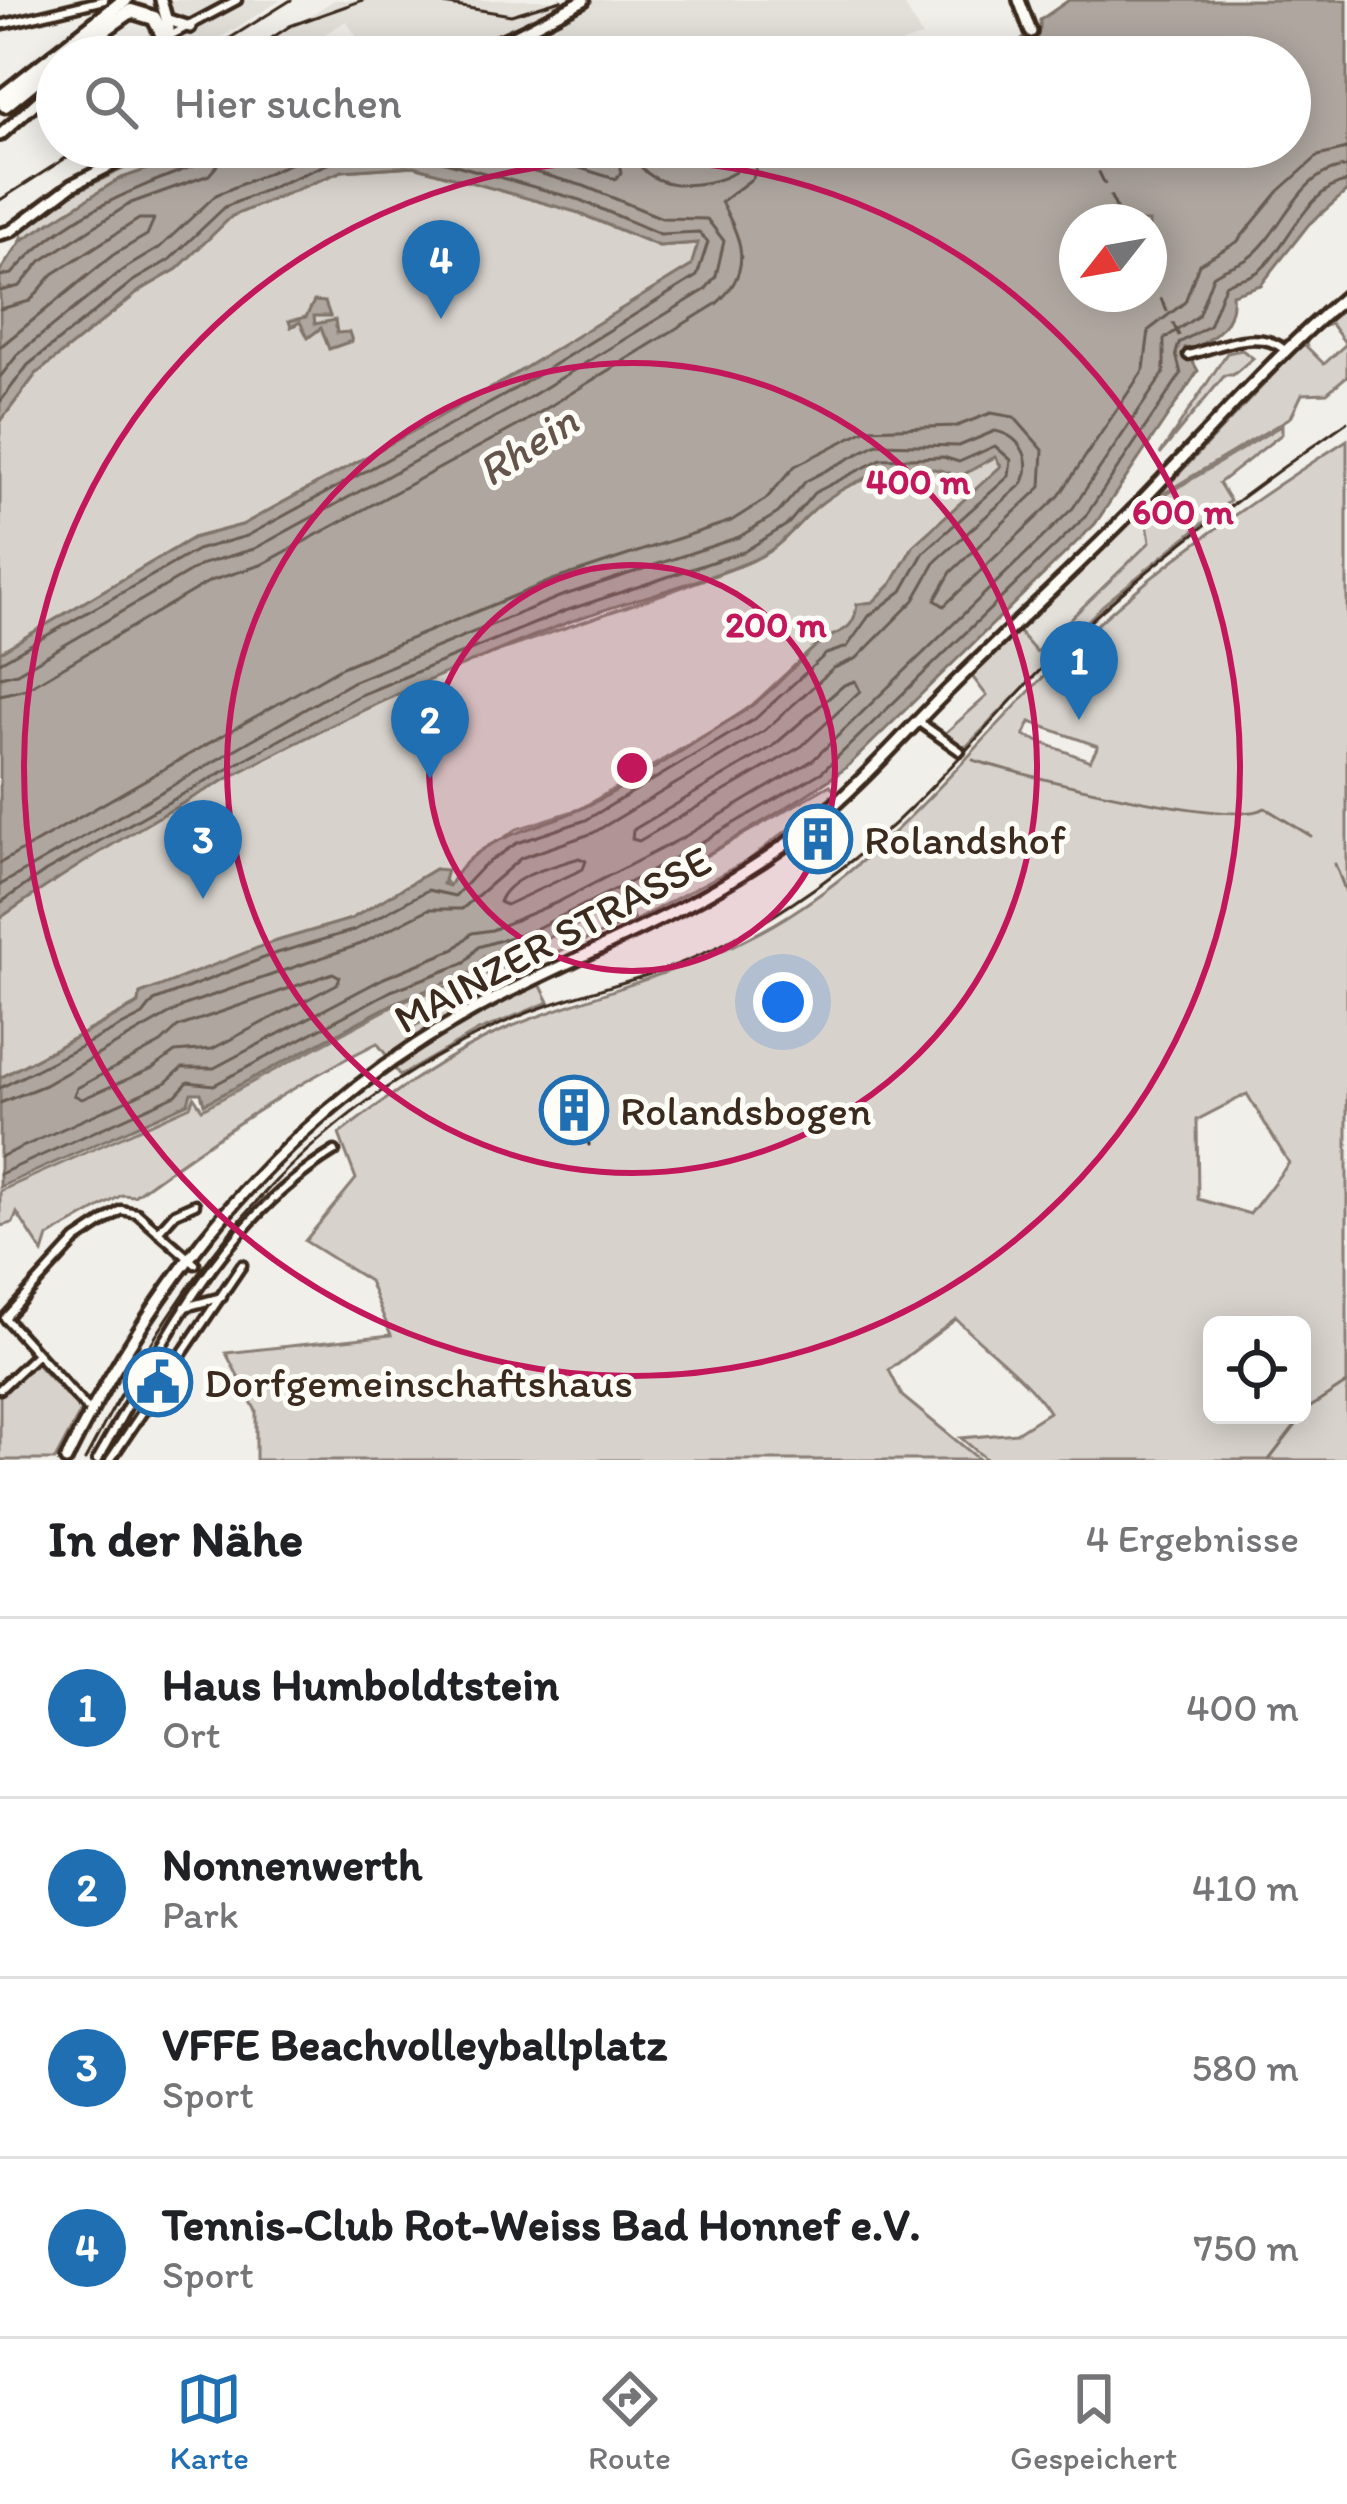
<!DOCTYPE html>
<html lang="de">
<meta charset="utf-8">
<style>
:root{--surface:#fff;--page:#f6f6f6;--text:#202124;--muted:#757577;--line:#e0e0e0;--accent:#1f6fb2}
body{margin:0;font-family:Itim,sans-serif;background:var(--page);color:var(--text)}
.controls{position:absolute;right:36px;bottom:36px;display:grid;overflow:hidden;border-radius:18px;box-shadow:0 6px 30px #0003}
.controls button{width:108px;height:108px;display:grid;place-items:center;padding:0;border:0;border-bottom:3px solid var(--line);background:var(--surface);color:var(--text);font:60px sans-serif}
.compass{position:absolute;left:1059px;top:204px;width:108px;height:108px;border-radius:50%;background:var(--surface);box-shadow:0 6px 30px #0003;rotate:239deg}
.you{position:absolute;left:783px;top:1002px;width:42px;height:42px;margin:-30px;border:9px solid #fff;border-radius:50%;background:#1a73e8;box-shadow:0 0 0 18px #1a73e833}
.badge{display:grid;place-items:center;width:78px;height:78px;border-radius:50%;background:var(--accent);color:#fff;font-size:39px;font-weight:700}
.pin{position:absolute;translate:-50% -99px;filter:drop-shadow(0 3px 6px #0008)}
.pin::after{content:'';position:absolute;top:63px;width:42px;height:36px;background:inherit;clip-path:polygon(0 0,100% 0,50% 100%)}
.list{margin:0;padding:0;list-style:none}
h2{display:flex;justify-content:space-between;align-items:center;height:156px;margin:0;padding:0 48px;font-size:51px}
h2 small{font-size:39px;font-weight:400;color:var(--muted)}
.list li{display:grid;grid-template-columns:78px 1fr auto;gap:36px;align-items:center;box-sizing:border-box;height:180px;padding:0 48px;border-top:3px solid var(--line)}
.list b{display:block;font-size:45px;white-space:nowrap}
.list p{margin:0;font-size:39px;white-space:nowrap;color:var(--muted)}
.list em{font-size:39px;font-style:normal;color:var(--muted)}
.icon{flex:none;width:66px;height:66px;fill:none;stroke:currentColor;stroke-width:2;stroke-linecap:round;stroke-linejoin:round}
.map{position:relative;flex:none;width:1347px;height:1460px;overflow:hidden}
.search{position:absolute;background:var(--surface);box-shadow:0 6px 30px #0003;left:36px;right:36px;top:36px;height:132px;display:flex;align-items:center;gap:30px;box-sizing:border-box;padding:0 42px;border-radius:66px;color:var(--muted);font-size:45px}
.sheet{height:876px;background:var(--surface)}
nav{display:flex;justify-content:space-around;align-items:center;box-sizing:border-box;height:168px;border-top:3px solid var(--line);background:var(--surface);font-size:33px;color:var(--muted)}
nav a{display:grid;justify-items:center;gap:6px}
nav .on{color:var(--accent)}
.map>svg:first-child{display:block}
.built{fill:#e3e0da}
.green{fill:#d7d2cc;stroke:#897e75;stroke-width:3;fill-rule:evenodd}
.water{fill:#aea69f;stroke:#80746b;stroke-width:3;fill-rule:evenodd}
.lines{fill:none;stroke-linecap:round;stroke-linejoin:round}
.shore{stroke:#695c52;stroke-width:3}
.stream{stroke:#80746b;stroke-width:3}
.ferry{stroke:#63554b;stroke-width:3;stroke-dasharray:15 12;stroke-linecap:butt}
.street-casing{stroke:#3b2a1e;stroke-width:15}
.secondary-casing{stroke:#3b2a1e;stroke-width:18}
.primary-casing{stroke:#3b2a1e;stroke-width:18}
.highway-casing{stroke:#3b2a1e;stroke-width:21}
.street{stroke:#fdfcf7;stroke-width:6}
.secondary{stroke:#fdfcf7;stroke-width:9}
.primary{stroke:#fdfcf7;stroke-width:9}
.highway{stroke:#fdfcf7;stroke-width:12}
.rail{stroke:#3b2a1e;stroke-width:3}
.ring{fill:none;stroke:#c2185b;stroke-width:6}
.labels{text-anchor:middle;stroke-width:10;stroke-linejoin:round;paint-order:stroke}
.poi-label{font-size:42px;fill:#3b2a1e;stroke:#fdfcf7;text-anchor:start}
.street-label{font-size:42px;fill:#3b2a1e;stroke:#fdfcf7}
.water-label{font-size:45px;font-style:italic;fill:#63554b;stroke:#fdfcf7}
.centre{fill:#c2185b;stroke:#fdfcf7;stroke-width:6}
.ring-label{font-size:36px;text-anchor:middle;font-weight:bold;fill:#c2185b;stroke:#fdfcf7;stroke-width:10;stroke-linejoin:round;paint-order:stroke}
</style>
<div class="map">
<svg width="1347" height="1460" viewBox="0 0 1347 1460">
<rect width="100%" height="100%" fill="#f1efea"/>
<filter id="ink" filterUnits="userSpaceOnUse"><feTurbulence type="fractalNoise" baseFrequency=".00833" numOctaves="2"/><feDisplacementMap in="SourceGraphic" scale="24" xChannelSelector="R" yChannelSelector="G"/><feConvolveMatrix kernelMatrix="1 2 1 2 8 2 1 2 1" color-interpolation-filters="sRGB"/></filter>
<g filter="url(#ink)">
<!-- built -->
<g class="built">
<path d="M169 0H281L189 57H134L190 32 169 13Z"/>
<path d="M334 0H902L922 37 854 57H490L483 49 455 57H370L346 21 288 57H246Z"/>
<path d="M1139 507 1149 542 1036 651 1016 628Z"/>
</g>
<!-- green -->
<g class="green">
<path d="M168 147H211L119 179 21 241 24 229 70 195Z"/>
<path d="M414 166 576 212 659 246 698 243 692 266 499 384 242 525 193 538 0 652V422L36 374 141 290 177 269 232 216 342 171Z"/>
<path d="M1347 307V376L1327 393 1302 394 1291 417 1156 498 1308 338 1306 346 1324 364 1346 344 1331 324 1321 327Z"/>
<path d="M1242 350 1253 358 1233 375H1225L1160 454 1227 353Z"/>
<path d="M1282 425V434L1219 483 1230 501 1103 605 964 749 943 735 987 696 971 675 1017 630 1036 652 1150 542 1146 518 1152 503Z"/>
<path d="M1347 440V1460H987L961 1438 1016 1433 1049 1412C1030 1381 984 1347 956 1319L889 1370 902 1396 980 1460H256V1411L226 1353 391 1335 369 1281 305 1241 356 1179 339 1134C392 1094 446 1054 508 1028 607 987 710 969 800 908 908 836 982 735 1074 646 1157 566 1253 500 1347 440ZM1030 722 1098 746 1090 761 1024 736ZM1247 1094 1289 1163 1250 1214 1198 1199 1197 1120ZM1212 1325H1302V1415H1212Z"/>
<path d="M995 457 1002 467 914 545 893 583 838 639 820 642 747 710 580 809 517 829 475 857 449 886 435 869 351 919 140 994 139 1003 0 1078V918C112 839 237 766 362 707 486 649 618 613 745 564 785 548 794 524 822 502 873 463 936 471 995 457Z"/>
<path d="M830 785 836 792 830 797 750 859 634 921 627 901Z"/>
<path d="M625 901 633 921 510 971 487 962Z"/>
<path d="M482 966 490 979 475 988 464 986 412 1015 416 1025 497 980 501 987 387 1056 377 1043C288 1087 213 1139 134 1196L122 1195 48 1237 43 1253 17 1213 13 1223 0 1226V1191L190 1106 194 1097 202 1109 397 1004 466 979Z"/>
<path d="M539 982 549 1002 478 1031 400 1076 393 1066 438 1034Z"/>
<path d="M34 1361 81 1411 55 1460H0V1396Z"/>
</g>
<!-- water -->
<g class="water">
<path d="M1069 0H1347V191L1309 224 1261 285 1232 294C1235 325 1213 340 1187 351L1198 371 1095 524 848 766C805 801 525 967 484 957L476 971 396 1002 204 1104 201 1093H191L188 1103 0 1187V1078L139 1004 140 994 270 943 351 919 435 869 447 870 443 884 449 886C476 834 535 831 581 809 636 782 689 746 741 713 770 695 792 667 817 645 836 629 854 636 857 604L873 602 892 583 914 545 1001 466 995 457 959 477C916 456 861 474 823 502 795 523 786 547 746 563 687 587 624 601 564 624 367 701 175 796 0 918V652L193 538 242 525 499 384 691 266 698 243 659 246 576 212 414 166 342 171 232 216 177 269 141 290 36 374 0 422V271L21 241 119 179 211 147H627L701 159 729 147H1290V57H992L1040 29V20ZM1077 222H1149V294H1077Z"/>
<path d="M314 301 325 302 330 316H314L315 324 335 320 337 333 349 332 352 341 329 349 321 328 308 338 300 322 291 327 289 321 306 317Z"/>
</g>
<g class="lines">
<!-- shore -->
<g class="shore">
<path d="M513 147 615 179 621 173 616 147"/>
<path d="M634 147C638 193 705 191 735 172L744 147"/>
<path d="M0 276 12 274C62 216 131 190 201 163L207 147"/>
<path d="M0 291 20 286 41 261 131 203 209 175 220 162 223 147"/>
<path d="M0 309 30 301 53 274 139 219H154L147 235 113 255 0 347"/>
<path d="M0 377 19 353 124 269 159 248 216 195 329 147"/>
<path d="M0 402 28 365 133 281 169 260 225 207 339 159 417 154 580 200 660 234 699 232 708 242 697 276 505 395 247 536 197 550 0 662"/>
<path d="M0 677 17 673 203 564 254 549 512 408 705 290 716 276 724 241 707 219 662 218 584 186 447 147"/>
<path d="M855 681 860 691 802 746 639 841 632 839 633 830 772 747 844 685Z"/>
<path d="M0 695 26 689 210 581 261 565 521 424 716 304C755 270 741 238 721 202L753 178 762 147"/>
<path d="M579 858 586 861 583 869 506 905 499 902C509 875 553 867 579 858Z"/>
<path d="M0 863 342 667 553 580 731 521 766 499 795 466 867 429 957 426 991 413 1014 417 1043 450 1041 487 951 572 935 600 944 606 1059 496 1144 369 1149 330 1185 302 1199 264 1237 242 1279 191 1318 156 1347 149"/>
<path d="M0 885 352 682 559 597 739 537 778 513 806 481 877 444 959 446 995 431C1021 436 1034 460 1022 484L936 561 914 600 857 658 834 668 764 731 593 833 521 858 462 909H429L361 944 185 1005 45 1085 0 1103"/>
<path d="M0 903 46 871 358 696 565 611 745 551 788 524 814 493 881 459 943 457 959 462 995 446 1011 460 1009 476 924 552 902 591 869 616 847 647 826 654 755 719 586 820 517 843 483 866 455 896 428 890 355 930 274 954 154 1001 143 1015 0 1088"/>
<path d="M333 973 340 977 337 984 212 1049 175 1052 153 1068 82 1099 74 1095 77 1088 161 1043 178 1027Z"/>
<path d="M0 1157 165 1083 182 1068H214L384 978 455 949 472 933 492 930 558 902 684 837 813 760 1073 508 1164 373V339L1198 316 1213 276C1224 267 1237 266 1247 259 1283 234 1297 170 1347 167"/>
<path d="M0 1174 176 1095 188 1082 214 1085 391 991 465 963 478 947 531 931 650 872 822 772 1085 517 1181 374 1176 354 1179 343 1209 326 1225 285C1235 278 1242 280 1252 275 1282 262 1304 187 1347 182"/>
</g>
<!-- stream -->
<g class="stream">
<path d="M973 760C1019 774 1232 829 1265 808L1311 836"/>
<path d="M1335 864 1347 895"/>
<path d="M1269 1460 1309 1408 1347 1383"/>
</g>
<!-- ferry -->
<g class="ferry">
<path d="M1033 37 1043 57"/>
<path d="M1087 147 1123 222"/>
<path d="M1149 274 1188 354"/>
</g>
<defs>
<g id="street">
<path d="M0 25 104 0"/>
<path d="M166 38 237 0"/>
<path d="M1188 355C1219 347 1258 327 1285 350"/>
<path d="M919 722 960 751"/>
<path d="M158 1232 175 1213 195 1204"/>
<path d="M185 1307 222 1297"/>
<path d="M0 1389 35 1356"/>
<path d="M90 1412 5 1318 76 1240 121 1210 137 1213 195 1264"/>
<path d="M97 1460C162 1347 219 1222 335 1151"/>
<path d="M110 1460 242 1265"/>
</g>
<g id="secondary">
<path d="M1019 0 1031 32"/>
<path d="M117 57 165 39"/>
<path d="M473 57 584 0"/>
<path d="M0 135 57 84"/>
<path d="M0 234 11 231 72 185 147 147"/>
</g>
<g id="primary">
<path d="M161 0 169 29 165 39"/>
<path d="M168 20 190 27"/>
<path d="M66 1460C166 1258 300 1097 504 994 609 941 722 899 813 823 862 783 903 735 948 690 1010 628 1075 569 1136 507 1206 435 1271 359 1347 295"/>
</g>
<g id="highway">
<path d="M65 57 131 11 154 18 165 39"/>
<path d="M0 98 125 0"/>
<path d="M5 105 57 63"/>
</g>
</defs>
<!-- street casing -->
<use href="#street" class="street-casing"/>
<!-- secondary casing -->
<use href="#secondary" class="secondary-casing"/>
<!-- primary casing -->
<use href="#primary" class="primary-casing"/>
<!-- highway casing -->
<use href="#highway" class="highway-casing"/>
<!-- street -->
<use href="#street" class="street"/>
<!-- secondary -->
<use href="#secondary" class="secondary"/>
<!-- primary -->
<use href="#primary" class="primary"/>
<!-- highway -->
<use href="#highway" class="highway"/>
<!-- rail -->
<g class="rail">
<path d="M418 0 511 15 561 0"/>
<path d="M456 53 538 16"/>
<path d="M200 57 291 0"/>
<path d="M243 57 290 26 363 0"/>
<path d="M0 200 83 147"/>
<path d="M587 1134 589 1145"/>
<path d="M85 1460C191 1258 307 1102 527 1013 572 995 620 985 665 969 728 947 785 911 838 871 926 806 991 716 1069 641 1155 559 1250 490 1347 422"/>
</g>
</g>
</g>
<!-- distance rings -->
<circle cx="632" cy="768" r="203" fill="#c2185b" fill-opacity=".12"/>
<g class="ring">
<circle cx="632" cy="768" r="203"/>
<circle cx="632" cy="768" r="405"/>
<circle cx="632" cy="768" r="608"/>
</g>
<!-- icons -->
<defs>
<symbol id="building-ring" viewBox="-11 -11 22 22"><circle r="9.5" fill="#fdfcf7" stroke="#1f6fb2" stroke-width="1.5"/><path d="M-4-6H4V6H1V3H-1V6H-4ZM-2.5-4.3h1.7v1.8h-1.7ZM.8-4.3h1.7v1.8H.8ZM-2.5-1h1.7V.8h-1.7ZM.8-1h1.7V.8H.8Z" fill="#1f6fb2"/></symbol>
<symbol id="civic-ring" viewBox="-11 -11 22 22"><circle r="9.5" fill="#fdfcf7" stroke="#1f6fb2" stroke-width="1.5"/><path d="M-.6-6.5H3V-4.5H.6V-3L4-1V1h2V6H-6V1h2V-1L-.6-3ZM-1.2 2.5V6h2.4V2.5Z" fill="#1f6fb2"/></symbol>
</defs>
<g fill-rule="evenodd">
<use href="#building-ring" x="780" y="801" width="76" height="76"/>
<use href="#building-ring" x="536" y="1072" width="76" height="76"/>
<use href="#civic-ring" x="120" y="1344" width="76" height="76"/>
</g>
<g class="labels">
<!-- poi labels -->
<g class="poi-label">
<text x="864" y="854">Rolandshof</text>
<text x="620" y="1125">Rolandsbogen</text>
<text x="204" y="1397">Dorfgemeinschaftshaus</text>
</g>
<!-- street labels -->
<g class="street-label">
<text transform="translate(552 939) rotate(-28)" y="15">MAINZER STRASSE</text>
</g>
<!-- water labels -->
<g class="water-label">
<text transform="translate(527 445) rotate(-33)" y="16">Rhein</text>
</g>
</g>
<circle cx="632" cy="768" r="18" class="centre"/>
<g class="ring-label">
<text x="918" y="494">400 m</text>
<text x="1183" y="524">600 m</text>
<text x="776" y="637">200 m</text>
</g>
</svg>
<div class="controls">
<button><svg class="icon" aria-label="locate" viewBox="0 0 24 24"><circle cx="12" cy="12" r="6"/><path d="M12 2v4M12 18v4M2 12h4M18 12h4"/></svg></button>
</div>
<svg class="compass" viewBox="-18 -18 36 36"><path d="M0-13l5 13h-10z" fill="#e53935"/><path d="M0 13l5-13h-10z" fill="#757577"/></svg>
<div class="you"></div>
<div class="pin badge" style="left:1079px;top:720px">1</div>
<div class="pin badge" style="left:430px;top:779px">2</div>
<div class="pin badge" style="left:203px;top:899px">3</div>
<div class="pin badge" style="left:441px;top:319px">4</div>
<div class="search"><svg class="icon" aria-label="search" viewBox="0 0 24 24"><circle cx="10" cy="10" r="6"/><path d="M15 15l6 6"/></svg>Hier suchen</div>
</div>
<section class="sheet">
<h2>In der Nähe<small>4 Ergebnisse</small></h2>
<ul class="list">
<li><span class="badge">1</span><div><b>Haus Humboldtstein</b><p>Ort</p></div><em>400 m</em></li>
<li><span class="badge">2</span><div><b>Nonnenwerth</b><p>Park</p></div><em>410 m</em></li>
<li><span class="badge">3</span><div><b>VFFE Beachvolleyballplatz</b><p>Sport</p></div><em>580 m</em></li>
<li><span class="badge">4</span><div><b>Tennis-Club Rot-Weiss Bad Honnef e.V.</b><p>Sport</p></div><em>750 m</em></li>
</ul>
</section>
<nav>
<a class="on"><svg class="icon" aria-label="map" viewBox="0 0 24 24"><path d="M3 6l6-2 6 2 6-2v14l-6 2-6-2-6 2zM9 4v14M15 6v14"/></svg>Karte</a>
<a><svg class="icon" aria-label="directions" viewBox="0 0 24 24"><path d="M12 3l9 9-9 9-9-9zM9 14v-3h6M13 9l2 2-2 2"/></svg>Route</a>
<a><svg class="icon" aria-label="saved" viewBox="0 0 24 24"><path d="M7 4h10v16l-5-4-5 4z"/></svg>Gespeichert</a>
</nav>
